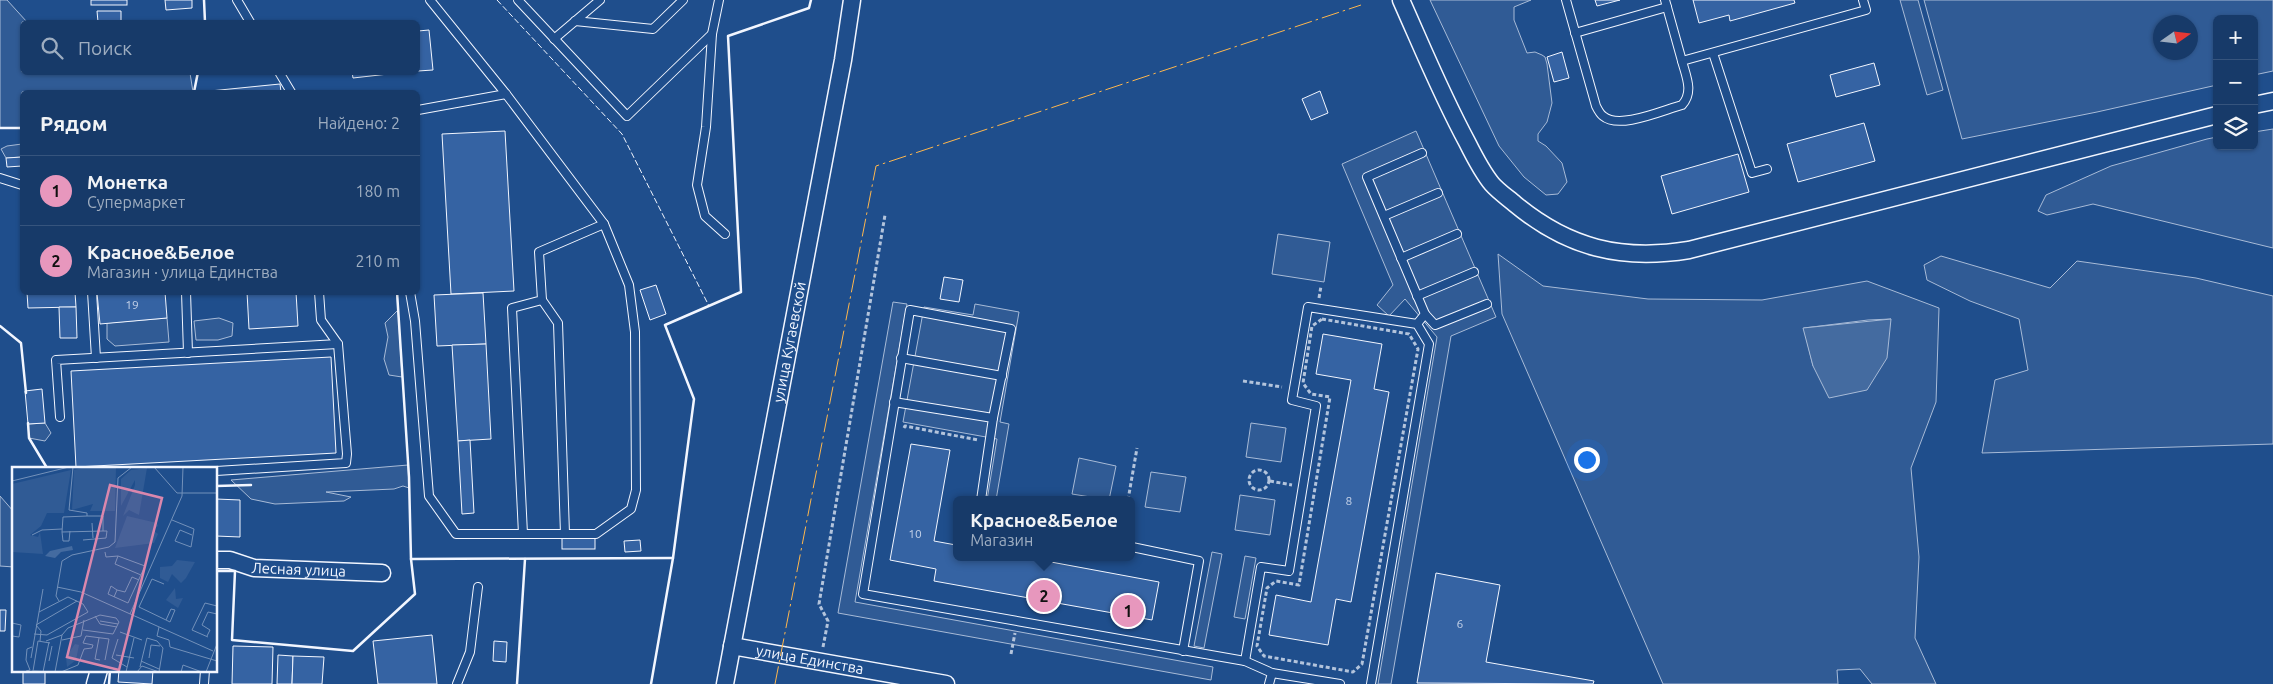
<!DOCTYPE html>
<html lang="ru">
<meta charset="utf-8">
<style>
:root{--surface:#173a69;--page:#20416f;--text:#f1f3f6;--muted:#9eadc0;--line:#36547d;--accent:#e797bd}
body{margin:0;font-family:Ubuntu,sans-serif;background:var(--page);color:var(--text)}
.controls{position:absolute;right:15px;top:15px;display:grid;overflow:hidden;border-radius:8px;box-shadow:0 1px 4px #0004}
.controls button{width:45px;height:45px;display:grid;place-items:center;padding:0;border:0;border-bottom:1px solid var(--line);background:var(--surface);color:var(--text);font:25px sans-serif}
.compass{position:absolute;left:2153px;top:15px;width:45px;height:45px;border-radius:50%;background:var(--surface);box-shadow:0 1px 4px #0004;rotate:76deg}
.you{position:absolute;left:1586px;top:459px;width:18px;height:18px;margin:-12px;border:4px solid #fff;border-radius:50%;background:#1a73e8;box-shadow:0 0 0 8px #1a73e833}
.badge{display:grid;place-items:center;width:32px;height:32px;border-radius:50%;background:var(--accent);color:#111;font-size:16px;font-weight:700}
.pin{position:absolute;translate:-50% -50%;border:2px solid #fff;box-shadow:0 1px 5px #0006}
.popup{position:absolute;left:953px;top:496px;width:182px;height:65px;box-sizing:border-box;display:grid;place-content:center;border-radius:8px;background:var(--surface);filter:drop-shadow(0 1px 4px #0005);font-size:16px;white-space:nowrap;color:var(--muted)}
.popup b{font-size:19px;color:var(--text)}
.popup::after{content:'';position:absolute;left:50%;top:100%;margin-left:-10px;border:10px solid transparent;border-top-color:var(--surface)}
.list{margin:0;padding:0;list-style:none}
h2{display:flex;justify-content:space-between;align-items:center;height:65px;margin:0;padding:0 20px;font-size:21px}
h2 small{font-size:16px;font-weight:400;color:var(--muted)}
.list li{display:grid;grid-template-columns:32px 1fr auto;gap:15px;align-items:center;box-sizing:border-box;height:70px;padding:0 20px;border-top:1px solid var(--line)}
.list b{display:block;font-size:19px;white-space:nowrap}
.list p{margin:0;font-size:16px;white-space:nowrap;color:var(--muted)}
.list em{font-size:16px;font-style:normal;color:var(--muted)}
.icon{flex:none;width:28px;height:28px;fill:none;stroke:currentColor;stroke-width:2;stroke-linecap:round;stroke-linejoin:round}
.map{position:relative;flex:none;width:2273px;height:684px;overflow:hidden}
.search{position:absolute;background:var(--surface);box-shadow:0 1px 4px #0004;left:20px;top:20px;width:400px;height:55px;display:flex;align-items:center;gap:12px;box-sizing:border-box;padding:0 18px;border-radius:8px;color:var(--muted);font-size:19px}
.panel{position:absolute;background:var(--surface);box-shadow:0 1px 4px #0004;left:20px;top:90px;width:400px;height:205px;border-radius:8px}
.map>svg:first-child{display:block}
.built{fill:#305b95;stroke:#a8bbd7;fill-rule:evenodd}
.water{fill:#446ba0;stroke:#a8bbd7}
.building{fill:#3563a3;stroke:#f2f6ff}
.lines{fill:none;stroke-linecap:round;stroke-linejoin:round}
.service-casing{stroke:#f2f6ff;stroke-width:10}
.minor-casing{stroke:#f2f6ff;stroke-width:19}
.path{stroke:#b3c4dc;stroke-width:3;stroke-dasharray:4 2.5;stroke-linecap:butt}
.service{stroke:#1f4e8c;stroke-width:8}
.minor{stroke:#1f4e8c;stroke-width:16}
.fence{stroke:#f2f6ff;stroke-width:1;stroke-dasharray:6 2.5;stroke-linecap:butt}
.wall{stroke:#f2f6ff;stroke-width:2.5}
.power{stroke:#ffb74d;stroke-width:1;stroke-dasharray:18 4 2.5 4;stroke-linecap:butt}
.labels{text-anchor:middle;stroke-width:4;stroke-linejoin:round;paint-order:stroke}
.number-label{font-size:12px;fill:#c3d1e8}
.street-label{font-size:15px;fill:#f2f6ff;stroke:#1f4e8c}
.inset-road{fill:none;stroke:#7391ba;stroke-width:1}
.view{fill:#da87ad;fill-opacity:0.15;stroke:#da87ad;stroke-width:2.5}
.inset-edge{fill:none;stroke:#f2f6ff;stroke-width:2.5}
</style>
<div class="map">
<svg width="2273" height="684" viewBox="0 0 2273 684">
<rect width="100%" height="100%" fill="#1f4e8c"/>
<!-- built -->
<g class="built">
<path d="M0 0H7L27 22H22V72L190 73 193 92H22V128H0Z"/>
<path d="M1430 0H1531L1514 7V20L1527 53 1535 52 1542 55 1545 57 1547 64 1552 103 1547 122 1538 134V141L1546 146 1562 163 1567 182 1558 194 1546 195 1524 177 1499 146Z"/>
<path d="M1900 0H1918L1943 90 1927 95Z"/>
<path d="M1924 0H2273V71L2254 75V19H2217V85L2097 112 1962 139ZM2160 22H2190V52H2160Z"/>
<path d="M2273 129V248L2093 204 2047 215 2038 211 2046 195 2111 166 2207 139 2217 137V146H2254V132Z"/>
<path d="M1416 131 1496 317 1451 336 1391 684H1378L1437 337 1405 299 1389 316 1377 305 1393 285 1342 164Z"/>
<path d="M22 144V157L6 158 1 149 7 146Z"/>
<path d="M1278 234 1330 242 1324 282 1272 274Z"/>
<path d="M1498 254 1543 286 1648 299 1762 300 1867 281 1939 308 1936 402 1911 468 1919 557 1915 638 1936 684H1872L1860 669 1837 670 1838 684H1663L1502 314ZM1891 319 1813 366 1804 328 1868 320Z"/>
<path d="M1941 256 2050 288 2077 261 2196 278 2273 296V444L1982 453 1995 380 2028 370 2019 319 1970 301 1927 280 1924 265Z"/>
<path d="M893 302 907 304 855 602 1213 667 1211 680 838 613Z"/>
<path d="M975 304 1019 312 1000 422 1009 424 996 500H987L997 439 903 422 924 307 973 315Z"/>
<path d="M398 310 402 377 389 375 384 359 388 337 385 323Z"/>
<path d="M167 318 169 342 115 346 107 339V323Z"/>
<path d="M219 318 233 323 232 336 218 340H196L194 321Z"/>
<path d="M45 423 51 433 45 441 29 438 28 424Z"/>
<path d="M1251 423 1286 428 1281 462 1246 457Z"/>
<path d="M1079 458 1116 466 1109 500 1072 494Z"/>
<path d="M408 465 409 488 403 486 394 489 326 492 351 497 344 501 275 504 251 499 231 480Z"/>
<path d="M1151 472 1186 477 1180 512 1145 507Z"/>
<path d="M1240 495 1275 500 1270 535 1235 530Z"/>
<path d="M0 496 14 512V567L0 566Z"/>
<path d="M1212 552 1222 554 1204 648 1194 646Z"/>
<path d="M1245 556 1256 558 1245 619 1234 617Z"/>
</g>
<!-- water -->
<path class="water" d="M1891 319 1887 358 1867 390 1829 398 1813 366 1803 328Z"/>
<!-- building -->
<g class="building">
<rect x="91" y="0" width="36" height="5"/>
<path d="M165 0H192V8L166 10Z"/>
<path d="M1595 0H1620L1597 6Z"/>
<path d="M1693 0H1794L1795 3 1730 21 1729 15 1699 23Z"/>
<path d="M97 11H121V22H98Z"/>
<path d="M429 30 433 70 418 71V31Z"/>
<path d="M1562 52 1569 78 1554 82 1547 57Z"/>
<path d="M1874 63 1880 85 1836 97 1830 75Z"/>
<path d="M352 72H406L353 78Z"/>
<path d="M280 84 281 92H200Z"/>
<path d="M1320 91 1328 113 1311 120 1302 99Z"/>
<path d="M1864 123 1875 161 1798 182 1787 144Z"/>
<path d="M505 131 514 291 451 294 442 134Z"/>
<path d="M1738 154 1749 192 1672 214 1661 176Z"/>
<path d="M22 157V166L7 167 6 158Z"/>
<path d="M944 277 963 280 959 302 940 299Z"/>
<path d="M656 285 666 314 650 320 640 290Z"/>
<path d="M27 292H75L76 307 28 308Z"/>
<path d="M165 292 167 318 100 324 97 293Z"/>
<path d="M247 292H296L298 326 249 329Z"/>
<path d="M483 293 486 344 437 346 434 295Z"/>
<path d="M59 307H76L77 338H60Z"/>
<path d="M1323 334 1382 344 1374 389 1389 392 1351 602 1336 599 1328 645 1269 635 1276 595 1311 602 1351 380 1316 374Z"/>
<path d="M486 344 491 439 458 441 452 345Z"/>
<path d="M331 357 336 453 76 467 71 371Z"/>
<path d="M42 389 45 423 28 424 25 391Z"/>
<path d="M470 440 474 513 462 514 458 441Z"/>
<path d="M911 444 950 450 934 541 956 545V557H1024L1159 582 1152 620 934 581 936 569 890 560Z"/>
<path d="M216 499 240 500V537L216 536Z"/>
<rect x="562" y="537" width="33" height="12"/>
<path d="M640 540 641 551 625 552 624 541Z"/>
<path d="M1436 573 1500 585 1486 662 1594 681 1593 684 1417 683Z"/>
<path d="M0 610H6L5 631H0Z"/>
<path d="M432 635 437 684H378L373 641Z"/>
<path d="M494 641 507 642 506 662 493 661Z"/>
<path d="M233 646 273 647 272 684H232Z"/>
<path d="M278 655 293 656 292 684H277Z"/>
<path d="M293 656 324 657 322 684H292Z"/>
<rect x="23" y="670" width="22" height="14"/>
<path d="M119 670H153L152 684 118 682Z"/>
</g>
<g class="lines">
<defs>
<g id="service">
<path d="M237 0 250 22"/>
<path d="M518 0 627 116 712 34 719 0"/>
<path d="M1566 0 1596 106C1598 110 1600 114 1603 116 1619 130 1663 110 1682 105 1694 92 1686 76 1682 61"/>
<path d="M1665 0 1682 61 1866 10 1863 0"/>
<path d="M575 21 653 29 683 0"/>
<path d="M1575 33 1667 7"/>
<path d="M712 34 706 127 697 185 705 216 725 234"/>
<path d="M554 39 600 0"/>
<path d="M1713 53 1752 173 1767 169"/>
<path d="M279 72 291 92"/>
<path d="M418 110 506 94"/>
<path d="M0 178 22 185"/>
<path d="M1384 216 1438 193"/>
<path d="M1401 258 1457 234"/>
<path d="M92 292 96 358"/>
<path d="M186 292 188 353"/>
<path d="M410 292 415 321 429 496 456 534H596L631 509 636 490 635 332 629 285 604 224 506 94 430 0"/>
<path d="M1417 296 1474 272"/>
<path d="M542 300 558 323 565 534"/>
<path d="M1425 314 1435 325 1487 304"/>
<path d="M1417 324 1425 314 1367 177 1422 153"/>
<path d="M901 358 1002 376"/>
<path d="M894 402 993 418 981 500"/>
<path d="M60 417 56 360 338 344"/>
<path d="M993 418 1011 329 910 310 863 594 1245 661 1272 673 1340 684"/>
<path d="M216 471 346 463 347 454 338 344 321 320 319 292"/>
<path d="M523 534 512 308 542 300 539 252 604 224"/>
<path d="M1132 547 1199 561 1183 651"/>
<path d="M1245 661 1261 567 1289 571 1316 406 1292 400 1308 307 1417 324 1429 344 1371 684"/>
<path d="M204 684 205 670"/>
<path d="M457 684 470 652 478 587"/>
<path d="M1269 684 1272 673"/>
</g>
<g id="minor">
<path d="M1401 0C1422 47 1442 96 1467 142 1474 156 1482 172 1492 184 1498 191 1508 198 1515 204 1568 248 1621 261 1689 250L2217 115"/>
<path d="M2254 105 2273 101"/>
<path id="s1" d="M216 560H230L254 568 382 573"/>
<path id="s2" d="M732 646 946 684"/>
<path d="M95 684 99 670"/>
<path id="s3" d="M725 684 843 60 852 0"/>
</g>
</defs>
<!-- service casing -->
<use href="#service" class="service-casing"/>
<!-- minor casing -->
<use href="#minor" class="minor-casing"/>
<!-- path -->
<g class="path">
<path d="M1319 298 1321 286"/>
<path d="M1322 319 1409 334 1418 349 1362 664 1353 672 1264 656 1257 646 1267 588 1276 581 1299 585 1330 397 1311 394 1303 383 1312 326Z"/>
<path d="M1243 381 1282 387"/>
<path d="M904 428 905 426 978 440"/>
<circle cx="1259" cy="480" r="10"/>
<path d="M1270 481 1292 485"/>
<path d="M1128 500 1137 448"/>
<path d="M823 647 828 621 819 604 885 215"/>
<path d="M1011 654 1015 633"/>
</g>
<!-- service -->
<use href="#service" class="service"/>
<!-- minor -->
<use href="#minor" class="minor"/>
<!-- fence -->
<path class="fence" d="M497 0 622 134 709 306"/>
<!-- wall -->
<g class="wall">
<path d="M204 0 205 22"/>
<path d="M194 92 198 72"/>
<path d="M0 128H22"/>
<path d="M0 326 21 343 26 393"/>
<path d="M28 423 29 438 47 468"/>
<path d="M216 486 251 485"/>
<path d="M411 559 673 558"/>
<path d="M216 571H235L232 640 353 651 415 594 411 559 409 477 397 292"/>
<path d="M109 684 110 670"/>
<path d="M517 684 525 559"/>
<path d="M651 684 673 558 694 399 665 325 741 292 728 36 809 8 811 0"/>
</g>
<!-- power -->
<path class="power" d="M775 684 876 166 1361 5"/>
</g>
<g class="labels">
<!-- number labels -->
<g class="number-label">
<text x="132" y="309">19</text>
<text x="1349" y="505">8</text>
<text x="915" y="538">10</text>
<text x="1460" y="628">6</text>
</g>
<!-- street labels -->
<g class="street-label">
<text dy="5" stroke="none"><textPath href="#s3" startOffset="348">улица Кугаевской</textPath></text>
<text dy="5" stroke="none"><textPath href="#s1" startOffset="84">Лесная улица</textPath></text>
<text dy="5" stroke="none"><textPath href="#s2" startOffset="79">улица Единства</textPath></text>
</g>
</g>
<!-- overview -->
<g transform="translate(12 467)">
<rect width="205" height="205" fill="#1f4e8c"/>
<path d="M73 0H104L103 44H78L81 37 60 43 62 3ZM135 1 127 48 117 43 111 49 123 18V13L109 39V12L119 3ZM59 3 52 46H35L29 59 18 68 26 70 28 65 31 87 0 85V17ZM115 49 145 56 146 59 141 63 146 67 142 76 103 81ZM165 93 183 95 174 111 169 116 160 107 156 115 148 111V100L160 99ZM163 121 164 132 171 131 166 141 154 133ZM63 177 67 178 64 193 55 200 54 190Z" fill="#305b95"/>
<path d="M60 79 61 83 49 85 43 91 33 89 38 84Z" fill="#446ba0"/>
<path class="inset-road" d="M61 0 57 43 75 46M142 0 165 26H205M0 14 57 0M75 46V49L51 50 50 65 91 64V49H75M160 53 182 62 179 80 163 74 168 63 180 68M80 56 81 71M50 65 51 74H57L58 64M20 68 30 63 50 62M71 73 94 71 95 64H91M93 85 94 90 106 89M152 117 140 112 127 140 154 153 158 155 163 143 159 142 154 153M45 120 69 125 201 184M105 123 99 119 96 127 116 136 133 99 106 89 103 97 129 108M102 130 105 123 113 125 120 110 127 113M47 134 44 129 50 94 60 88 97 80 103 75 106 11 120 0M118 147 170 29 171 0M83 149 88 157 105 160M88 154 106 157M0 156 9 158 7 170 0 169M147 160 145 169 157 173 158 180 205 194M108 165 130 173M22 167 35 168 76 145 71 137 56 130 27 145M195 169 198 163 190 158 196 145 205 147M196 170 180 163 193 136 205 139M87 171 83 192 88 193M106 172 100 191 115 200M50 173 69 169 72 153M28 174 29 164 24 158 65 134M34 174 50 168M104 188 122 191M19 191 31 122M137 191 139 178 148 179M37 194 40 179M129 194 147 202M128 200 135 171 145 174 151 181 147 205M14 204 18 203 14 193 15 182 20 180M21 204 26 174 38 176M22 204 42 205M31 205 37 175M43 205 50 168 56 161 88 148 104 151 107 155 101 167 71 163M49 205 66 198 72 182 80 181 81 178 71 176 74 169 97 172 93 193M114 205 122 171M125 205 130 199 147 205M169 205 171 198 190 205M194 205 205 177"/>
<path class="view" d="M98 18 150 31 107 203 55 190Z"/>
<rect width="205" height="205" class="inset-edge"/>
</g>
</svg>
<div class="controls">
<button>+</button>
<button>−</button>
<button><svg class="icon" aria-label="layers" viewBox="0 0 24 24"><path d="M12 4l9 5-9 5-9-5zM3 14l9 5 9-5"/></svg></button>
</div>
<svg class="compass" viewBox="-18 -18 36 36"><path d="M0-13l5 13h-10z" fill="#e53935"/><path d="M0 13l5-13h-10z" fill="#9eadc0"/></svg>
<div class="you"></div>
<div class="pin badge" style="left:1128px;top:611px">1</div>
<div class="pin badge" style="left:1044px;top:596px">2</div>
<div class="popup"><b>Красное&amp;Белое</b>Магазин</div>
<div class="search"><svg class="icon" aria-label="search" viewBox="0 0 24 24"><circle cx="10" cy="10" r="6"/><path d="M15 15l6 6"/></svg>Поиск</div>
<section class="panel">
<h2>Рядом<small>Найдено: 2</small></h2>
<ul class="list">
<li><span class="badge">1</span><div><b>Монетка</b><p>Супермаркет</p></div><em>180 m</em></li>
<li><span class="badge">2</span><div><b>Красное&amp;Белое</b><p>Магазин · улица Единства</p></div><em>210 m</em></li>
</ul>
</section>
</div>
